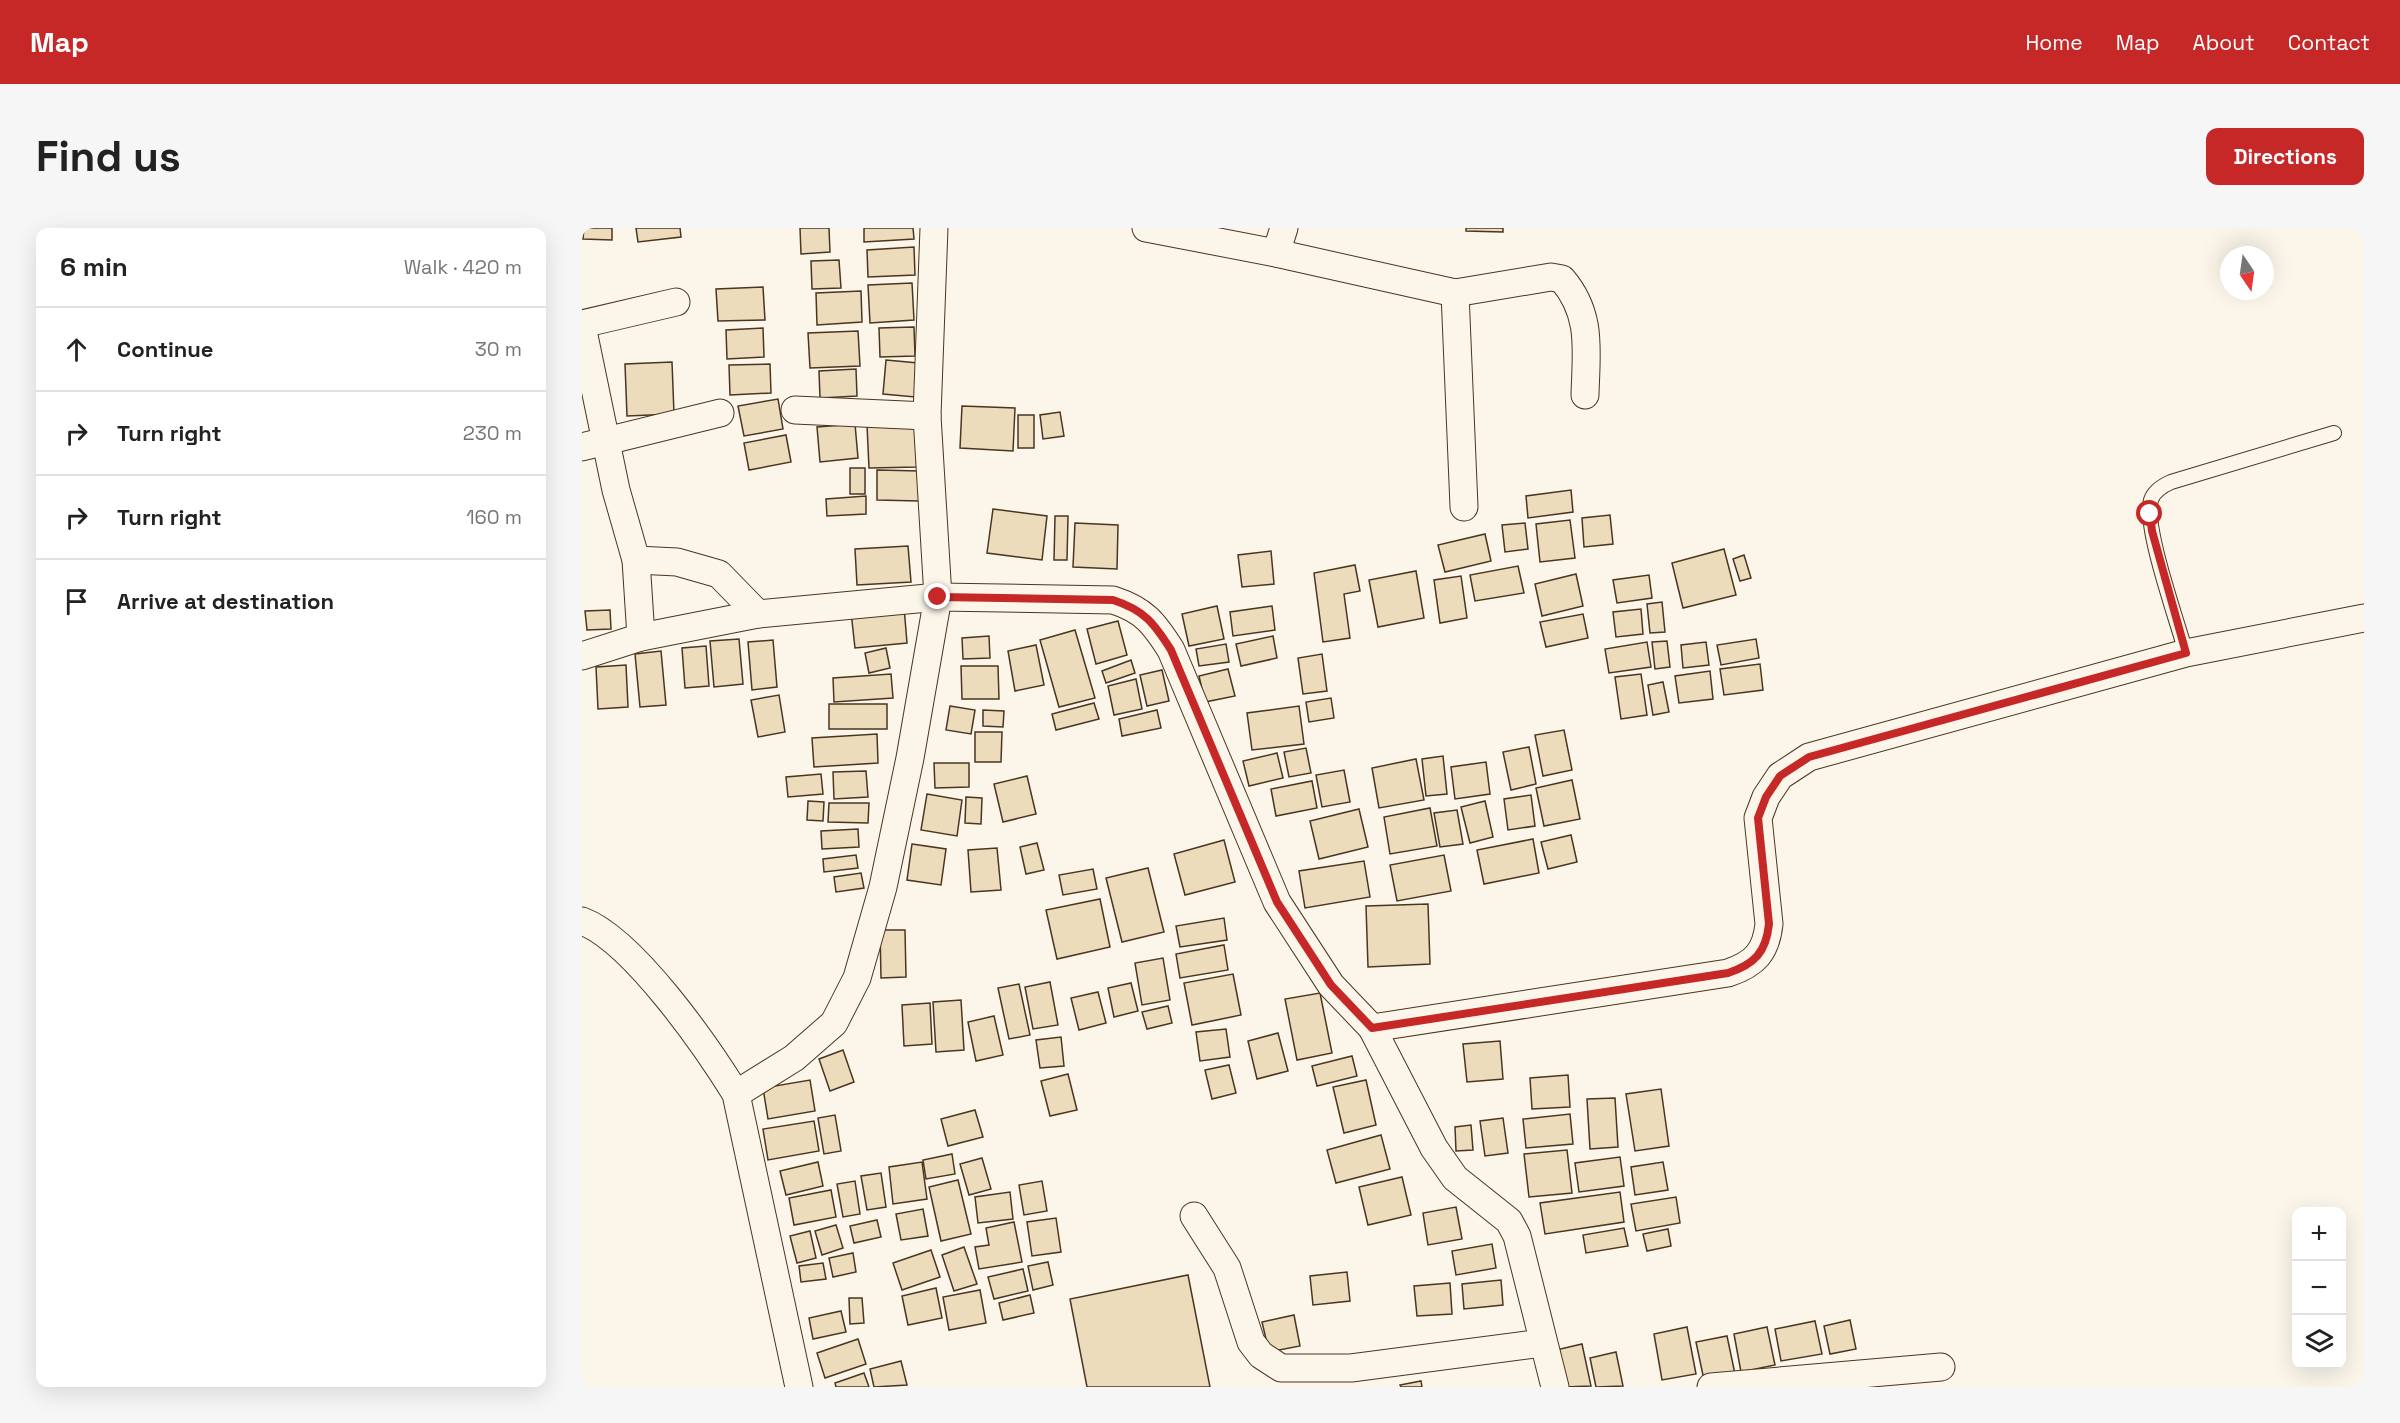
<!DOCTYPE html>
<meta charset="utf-8">
<style>
:root{--surface:#fff;--page:#f6f6f6;--text:#222;--muted:#767676;--line:#e0e0e0;--accent:#c62828}
body{margin:0;font-family:"Space Grotesk",sans-serif;background:var(--page);color:var(--text)}
.controls{position:absolute;right:18px;bottom:18px;display:grid;overflow:hidden;border-radius:12px;box-shadow:0 6px 24px #0002}
.controls button{width:54px;height:54px;display:grid;place-items:center;padding:0;border:0;border-bottom:2px solid var(--line);background:var(--surface);color:var(--text);font:30px sans-serif}
.compass{position:absolute;left:1638px;top:18px;width:54px;height:54px;border-radius:50%;background:var(--surface);box-shadow:0 6px 24px #0002;rotate:167deg}
.stop{position:absolute;width:18px;height:18px;margin:-14px;border:4px solid #c62828;border-radius:50%;background:#fff}
.stop.end{background:#c62828;border-color:#fff;box-shadow:0 2px 6px #0008}
.list{margin:0;padding:0;list-style:none}
h2{display:flex;justify-content:space-between;align-items:center;height:78px;margin:0;padding:0 24px;font-size:26px}
h2 small{font-size:20px;font-weight:400;color:var(--muted)}
.list li{display:grid;grid-template-columns:39px 1fr auto;gap:18px;align-items:center;box-sizing:border-box;height:84px;padding:0 24px;border-top:2px solid var(--line)}
.list b{display:block;font-size:22px;white-space:nowrap}
.list em{font-size:20px;font-style:normal;color:var(--muted)}
.icon{flex:none;width:33px;height:33px;fill:none;stroke:currentColor;stroke-width:2;stroke-linecap:round;stroke-linejoin:round}
.map{position:relative;flex:none;width:1782px;height:1159px;overflow:hidden;border-radius:12px}
header{display:flex;align-items:center;gap:36px;box-sizing:border-box;height:84px;padding:0 30px;background:var(--accent);color:#fff}
header strong{font-size:28px}
nav{display:flex;gap:33px;margin-inline-start:auto;font-size:21px}
.intro{display:flex;align-items:center;justify-content:space-between;box-sizing:border-box;height:144px;padding:0 36px}
h1{margin:0;font-size:42px}
.button{padding:15px 27px;border-radius:12px;background:var(--accent);color:#fff;font-size:21px;font-weight:700}
main{display:flex;gap:36px;padding:0 36px}
aside{flex:1;background:var(--surface);border-radius:12px;box-shadow:0 6px 24px #0002}
.map>svg:first-child{display:block}
.building{fill:#ecdcbc;stroke:#4a3520;stroke-width:1.5}
.lines{fill:none;stroke-linecap:round;stroke-linejoin:round}
.service-casing{stroke:#4a3520;stroke-width:16}
.minor-casing{stroke:#4a3520;stroke-width:29}
.service{stroke:#fbf6e9;stroke-width:14}
.minor{stroke:#fbf6e9;stroke-width:27}
.route{stroke:#c62828;stroke-width:8}
</style>
<header>
<strong>Map</strong>
<nav><a>Home</a><a>Map</a><a>About</a><a>Contact</a></nav>
</header>
<div class="intro"><h1>Find us</h1><a class="button">Directions</a></div>
<main>
<aside>
<h2>6 min<small>Walk · 420 m</small></h2>
<ul class="list">
<li><svg class="icon" aria-label="ahead" viewBox="0 0 24 24"><path d="M12 20V5M6 11l6-6 6 6"/></svg><div><b>Continue</b></div><em>30 m</em></li>
<li><svg class="icon" aria-label="right" viewBox="0 0 24 24"><path d="M7 20v-9h11M14 6l5 5-5 5"/></svg><div><b>Turn right</b></div><em>230 m</em></li>
<li><svg class="icon" aria-label="right" viewBox="0 0 24 24"><path d="M7 20v-9h11M14 6l5 5-5 5"/></svg><div><b>Turn right</b></div><em>160 m</em></li>
<li><svg class="icon" aria-label="arrive" viewBox="0 0 24 24"><path d="M6 21V4h12l-3 4 3 4H6"/></svg><div><b>Arrive at destination</b></div></li>
</ul>
</aside>
<div class="map">
<svg width="1782" height="1159" viewBox="0 0 1782 1159">
<rect width="100%" height="100%" fill="#fbf6e9"/>
<!-- building -->
<g class="building">
<path d="M2 0H30V12L1 11Z"/>
<path d="M54 0H98L99 9 56 14Z"/>
<path d="M218 0H247L248 24 219 26Z"/>
<path d="M282 0H331L332 11 282 14Z"/>
<path d="M884 0H921V4L884 3Z"/>
<path d="M332 19 333 47 286 49 285 22Z"/>
<path d="M257 32 259 60 230 61 229 33Z"/>
<path d="M330 55 332 92 288 95 286 57Z"/>
<path d="M181 59 183 92 136 93 134 61Z"/>
<path d="M279 63 280 94 235 97 234 65Z"/>
<path d="M332 99 333 128 298 129 297 100Z"/>
<path d="M181 100 182 129 145 131 144 102Z"/>
<path d="M276 103 278 138 228 140 226 105Z"/>
<path d="M304 132 336 135 333 169 301 166Z"/>
<path d="M90 134 92 186 45 188 43 136Z"/>
<path d="M188 136 189 165 148 167 147 137Z"/>
<path d="M274 141 275 168 238 170 237 143Z"/>
<path d="M196 171 201 201 162 208 156 178Z"/>
<path d="M380 178 433 180 431 223 378 220Z"/>
<path d="M478 184 482 208 461 211 458 187Z"/>
<rect x="436" y="187" width="16" height="33"/>
<path d="M334 195 336 239 287 240 285 197Z"/>
<path d="M273 196 276 230 238 234 235 199Z"/>
<path d="M204 207 209 234 167 242 162 215Z"/>
<rect x="268" y="240" width="15" height="26"/>
<path d="M295 242 338 243 337 273 295 272Z"/>
<path d="M989 262 991 284 946 290 944 268Z"/>
<path d="M284 268V286L245 288 244 271Z"/>
<path d="M411 281 465 288 460 332 405 325Z"/>
<path d="M1028 287 1031 316 1002 319 1000 290Z"/>
<path d="M473 288H486L485 332H472Z"/>
<path d="M988 292 993 330 958 334 954 296Z"/>
<path d="M493 295 536 297 535 341 491 339Z"/>
<path d="M943 295 946 321 923 324 920 297Z"/>
<path d="M903 306 909 333 863 344 856 317Z"/>
<path d="M326 318 329 354 275 357 273 321Z"/>
<path d="M1142 321 1154 367 1101 380 1090 335Z"/>
<path d="M689 323 692 356 660 359 656 327Z"/>
<path d="M1162 327 1169 350 1158 353 1151 331Z"/>
<path d="M773 337 778 363 762 366 768 410 741 414 732 345Z"/>
<path d="M936 338 942 365 893 373 888 347Z"/>
<path d="M834 343 842 390 796 399 787 352Z"/>
<path d="M994 346 1001 378 960 388 953 356Z"/>
<path d="M1067 347 1070 370 1035 375 1031 352Z"/>
<path d="M879 348 885 390 858 395 852 352Z"/>
<path d="M1080 374 1083 404 1068 405 1065 376Z"/>
<path d="M635 378 642 411 607 418 600 386Z"/>
<path d="M690 378 693 402 651 408 648 384Z"/>
<path d="M322 379 325 415 273 420 269 384Z"/>
<path d="M1059 381 1061 406 1034 409 1031 384Z"/>
<path d="M28 382 29 401 5 402 3 383Z"/>
<path d="M1001 386 1006 410 964 419 958 394Z"/>
<path d="M536 393 545 427 514 436 505 401Z"/>
<path d="M493 402 513 470 477 479 458 412Z"/>
<path d="M407 408 408 430 381 431 380 410Z"/>
<path d="M691 408 695 430 659 438 654 416Z"/>
<path d="M157 411 161 456 132 459 128 413Z"/>
<path d="M1174 411 1177 430 1139 437 1135 417Z"/>
<path d="M191 412 195 459 170 462 166 414Z"/>
<path d="M1085 413 1088 439 1073 441 1070 414Z"/>
<path d="M1065 414 1069 439 1027 445 1023 421Z"/>
<path d="M1124 414 1127 437 1101 440 1099 417Z"/>
<path d="M644 416 647 434 617 438 614 421Z"/>
<path d="M454 417 462 457 433 463 426 423Z"/>
<path d="M124 418 127 458 103 460 100 420Z"/>
<path d="M304 420 308 440 287 445 283 425Z"/>
<path d="M79 423 84 477 58 479 53 426Z"/>
<path d="M740 426 745 463 721 466 716 430Z"/>
<path d="M549 432 553 445 524 455 520 443Z"/>
<path d="M1178 436 1181 462 1142 467 1138 441Z"/>
<path d="M44 437 46 479 16 481 14 439Z"/>
<path d="M379 438H416L417 471H380Z"/>
<path d="M646 441 653 468 623 474 617 448Z"/>
<path d="M580 442 587 473 565 478 558 447Z"/>
<path d="M1128 443 1131 471 1097 475 1093 448Z"/>
<path d="M309 446 311 470 252 474 251 450Z"/>
<path d="M1059 446 1065 487 1039 491 1033 449Z"/>
<path d="M554 451 560 481 532 487 526 458Z"/>
<path d="M1081 454 1087 484 1071 487 1066 457Z"/>
<path d="M197 467 203 504 176 509 169 472Z"/>
<path d="M749 470 752 490 727 494 724 474Z"/>
<path d="M512 475 517 491 474 502 470 486Z"/>
<rect x="247" y="476" width="58" height="25"/>
<path d="M368 478 393 482 389 506 364 502Z"/>
<path d="M717 478 722 516 670 522 665 485Z"/>
<path d="M401 482 422 483 421 499 401 498Z"/>
<path d="M575 482 579 500 540 508 537 491Z"/>
<path d="M982 502 990 542 961 548 953 507Z"/>
<path d="M393 504H420L419 534H393Z"/>
<path d="M295 506 296 535 232 539 230 510Z"/>
<path d="M947 519 954 556 929 562 921 524Z"/>
<path d="M724 520 729 545 707 549 702 524Z"/>
<path d="M695 525 701 550 667 558 661 533Z"/>
<path d="M861 528 865 566 844 568 840 531Z"/>
<path d="M834 531 842 572 797 580 790 540Z"/>
<path d="M904 534 908 566 873 571 869 539Z"/>
<path d="M352 535H387V559L353 560Z"/>
<path d="M762 542 768 574 740 579 734 547Z"/>
<path d="M284 543 286 569 252 571 251 544Z"/>
<path d="M239 546 241 566 206 569 204 549Z"/>
<path d="M445 548 454 586 421 594 412 556Z"/>
<path d="M990 552 998 591 962 598 954 560Z"/>
<path d="M730 553 735 580 694 588 689 561Z"/>
<path d="M345 566 380 572 375 608 339 602Z"/>
<path d="M949 567 953 598 926 602 922 571Z"/>
<path d="M384 569 400 570 399 596 383 595Z"/>
<path d="M226 573 242 574 241 593 225 592Z"/>
<path d="M903 573 911 609 888 615 879 579Z"/>
<path d="M247 575H287L286 595 246 594Z"/>
<path d="M848 580 855 618 808 626 802 589Z"/>
<path d="M777 581 786 619 737 631 728 593Z"/>
<path d="M875 582 881 616 858 619 852 585Z"/>
<path d="M276 601 277 619 240 621 239 603Z"/>
<path d="M989 607 995 634 966 641 959 614Z"/>
<path d="M951 611 957 645 902 656 895 622Z"/>
<path d="M642 612 653 654 603 667 592 626Z"/>
<path d="M455 615 462 642 444 646 438 619Z"/>
<path d="M330 616 364 621 359 657 325 652Z"/>
<path d="M415 620 419 662 389 664 386 622Z"/>
<path d="M274 627 276 640 242 644 241 631Z"/>
<path d="M862 627 869 663 815 673 808 637Z"/>
<path d="M782 633 788 669 723 680 717 643Z"/>
<path d="M566 640 582 704 540 714 524 650Z"/>
<path d="M511 641 515 661 481 667 477 647Z"/>
<path d="M279 645 282 660 254 664 252 649Z"/>
<path d="M518 671 528 719 475 731 464 682Z"/>
<path d="M846 676 848 736 786 739 784 678Z"/>
<path d="M642 690 645 712 598 719 594 698Z"/>
<path d="M298 702H323L324 749 299 750Z"/>
<path d="M642 717 646 742 598 750 594 726Z"/>
<path d="M581 730 588 772 560 777 553 735Z"/>
<path d="M651 746 659 787 610 797 602 755Z"/>
<path d="M468 754 476 797 451 801 443 759Z"/>
<path d="M549 755 556 783 532 789 526 760Z"/>
<path d="M437 756 448 807 427 811 416 760Z"/>
<path d="M516 764 524 795 497 802 489 770Z"/>
<path d="M738 765 750 825 715 832 703 771Z"/>
<path d="M379 772 382 822 354 824 351 774Z"/>
<path d="M348 775 350 816 322 818 320 777Z"/>
<path d="M586 778 590 795 565 801 560 784Z"/>
<path d="M412 788 421 827 394 833 386 794Z"/>
<path d="M644 801 648 829 618 833 614 804Z"/>
<path d="M696 805 706 843 675 851 666 813Z"/>
<path d="M479 809 482 838 458 840 454 812Z"/>
<path d="M918 813 921 851 885 854 881 816Z"/>
<path d="M261 822 272 854 248 863 237 831Z"/>
<path d="M770 828 775 848 735 858 730 838Z"/>
<path d="M647 837 654 865 630 871 623 842Z"/>
<path d="M486 846 495 882 468 888 459 853Z"/>
<path d="M986 847 988 879 950 881 948 850Z"/>
<path d="M228 852 233 883 186 891 181 860Z"/>
<path d="M784 852 794 897 762 905 751 859Z"/>
<path d="M1079 861 1087 918 1053 923 1044 866Z"/>
<path d="M1033 870 1036 919 1008 921 1005 871Z"/>
<path d="M393 882 401 909 366 918 359 891Z"/>
<path d="M988 886 991 916 944 920 941 891Z"/>
<path d="M253 887 259 923 242 926 236 890Z"/>
<path d="M921 890 926 925 903 928 898 893Z"/>
<path d="M232 893 237 923 186 932 181 901Z"/>
<path d="M889 897 891 922 874 923 873 899Z"/>
<path d="M799 907 808 941 754 955 745 922Z"/>
<path d="M985 922 990 965 947 969 942 926Z"/>
<path d="M370 926 373 946 344 951 341 932Z"/>
<path d="M1038 929 1042 958 997 964 993 935Z"/>
<path d="M400 930 409 961 387 967 378 936Z"/>
<path d="M236 934 241 958 204 967 198 943Z"/>
<path d="M340 934 345 971 311 976 307 939Z"/>
<path d="M1081 934 1086 962 1053 967 1049 939Z"/>
<path d="M299 945 304 979 285 982 279 948Z"/>
<path d="M820 949 829 987 786 997 777 959Z"/>
<path d="M376 952 389 1006 359 1013 347 959Z"/>
<path d="M273 953 278 986 261 989 255 956Z"/>
<path d="M460 953 465 983 442 987 437 957Z"/>
<path d="M249 962 254 989 212 997 207 970Z"/>
<path d="M428 964 431 991 396 995 393 969Z"/>
<path d="M1038 964 1042 994 963 1006 958 975Z"/>
<path d="M1094 969 1098 995 1054 1003 1049 976Z"/>
<path d="M874 979 880 1011 846 1017 841 985Z"/>
<path d="M341 981 346 1008 319 1012 314 986Z"/>
<path d="M474 990 479 1024 450 1028 445 994Z"/>
<path d="M295 992 299 1009 272 1015 268 998Z"/>
<path d="M432 994 440 1034 397 1041 393 1019 407 1017 404 1000Z"/>
<path d="M254 997 261 1020 240 1027 233 1003Z"/>
<path d="M1042 1000 1046 1018 1004 1025 1001 1007Z"/>
<path d="M1086 1001 1089 1018 1065 1023 1061 1006Z"/>
<path d="M228 1003 234 1030 215 1035 208 1008Z"/>
<path d="M910 1016 914 1040 874 1047 870 1023Z"/>
<path d="M382 1019 395 1056 372 1063 360 1027Z"/>
<path d="M349 1022 358 1049 320 1062 311 1035Z"/>
<path d="M271 1025 274 1044 251 1049 247 1030Z"/>
<path d="M466 1034 471 1057 451 1062 446 1038Z"/>
<path d="M241 1035 244 1051 219 1054 217 1038Z"/>
<path d="M441 1041 446 1063 412 1071 406 1049Z"/>
<path d="M765 1044 768 1073 731 1077 728 1048Z"/>
<path d="M606 1047 628 1159H505L488 1071Z"/>
<path d="M919 1052 921 1077 882 1081 880 1056Z"/>
<path d="M868 1055 870 1086 835 1088 832 1058Z"/>
<path d="M354 1060 360 1090 326 1097 320 1068Z"/>
<path d="M398 1062 404 1095 367 1102 361 1069Z"/>
<path d="M448 1067 452 1085 421 1092 417 1075Z"/>
<path d="M267 1070H280L282 1095 268 1096Z"/>
<path d="M259 1083 264 1104 231 1111 227 1090Z"/>
<path d="M712 1087 718 1118 687 1124 680 1094Z"/>
<path d="M1268 1092 1274 1121 1248 1126 1242 1098Z"/>
<path d="M1233 1093 1240 1126 1199 1133 1193 1101Z"/>
<path d="M1105 1099 1114 1146 1080 1152 1072 1106Z"/>
<path d="M1185 1099 1193 1137 1159 1144 1152 1106Z"/>
<path d="M1145 1108 1153 1146 1122 1152 1114 1114Z"/>
<path d="M276 1111 284 1136 243 1150 235 1125Z"/>
<path d="M1000 1116 1009 1158 982 1159 974 1122Z"/>
<path d="M1034 1124 1041 1158 1014 1159 1008 1130Z"/>
<path d="M319 1133 325 1157 292 1159 288 1141Z"/>
<path d="M282 1145 287 1159H254L253 1155Z"/>
<path d="M839 1153 840 1159H819L818 1157Z"/>
</g>
<g class="lines">
<defs>
<path id="service" d="M1604 425C1596 395 1561 298 1569 272 1572 263 1580 258 1589 254L1752 205"/>
<g id="minor">
<path d="M564 0 694 25 873 65 969 49 980 51C1011 87 1004 124 1003 167"/>
<path d="M694 25 702 0"/>
<path d="M873 65 882 279"/>
<path d="M0 96 94 74"/>
<path d="M0 98 34 262 54 332 59 409"/>
<path d="M213 182 345 188"/>
<path d="M0 219 138 185"/>
<path d="M54 332 95 334 137 346 176 386"/>
<path d="M0 428 59 409 176 386 356 369 531 372C562 382 572 395 589 422L695 674 749 757 790 800 852 920 873 950 927 993 935 1008 973 1159"/>
<path d="M0 693C51 712 125 819 154 866L217 1159"/>
<path d="M790 800 1146 745C1173 736 1184 724 1187 696L1176 590 1184 569 1198 548 1227 529 1604 425 1782 390"/>
<path d="M154 866 212 830 252 795 275 750 301 659 328 530 356 369 345 188 352 0"/>
<path d="M612 988 645 1040 669 1114 679 1127 699 1140H769L960 1115"/>
<path d="M1129 1159 1359 1139"/>
</g>
</defs>
<!-- service casing -->
<use href="#service" class="service-casing"/>
<!-- minor casing -->
<use href="#minor" class="minor-casing"/>
<!-- service -->
<use href="#service" class="service"/>
<!-- minor -->
<use href="#minor" class="minor"/>
</g>
<g class="lines">
<!-- route -->
<path class="route" d="M356 369 531 372C562 382 572 395 589 422L695 674 749 757 790 800 1146 745C1173 736 1184 724 1187 696L1176 590 1184 569 1198 548 1227 529 1604 425 1570 303 1568 286"/>
</g>
</svg>
<div class="controls">
<button>+</button>
<button>−</button>
<button><svg class="icon" aria-label="layers" viewBox="0 0 24 24"><path d="M12 4l9 5-9 5-9-5zM3 14l9 5 9-5"/></svg></button>
</div>
<svg class="compass" viewBox="-18 -18 36 36"><path d="M0-13l5 13h-10z" fill="#e53935"/><path d="M0 13l5-13h-10z" fill="#767676"/></svg>
<div class="stop" style="left:1568px;top:286px"></div>
<div class="stop end" style="left:356px;top:369px"></div>
</div>
</main>
